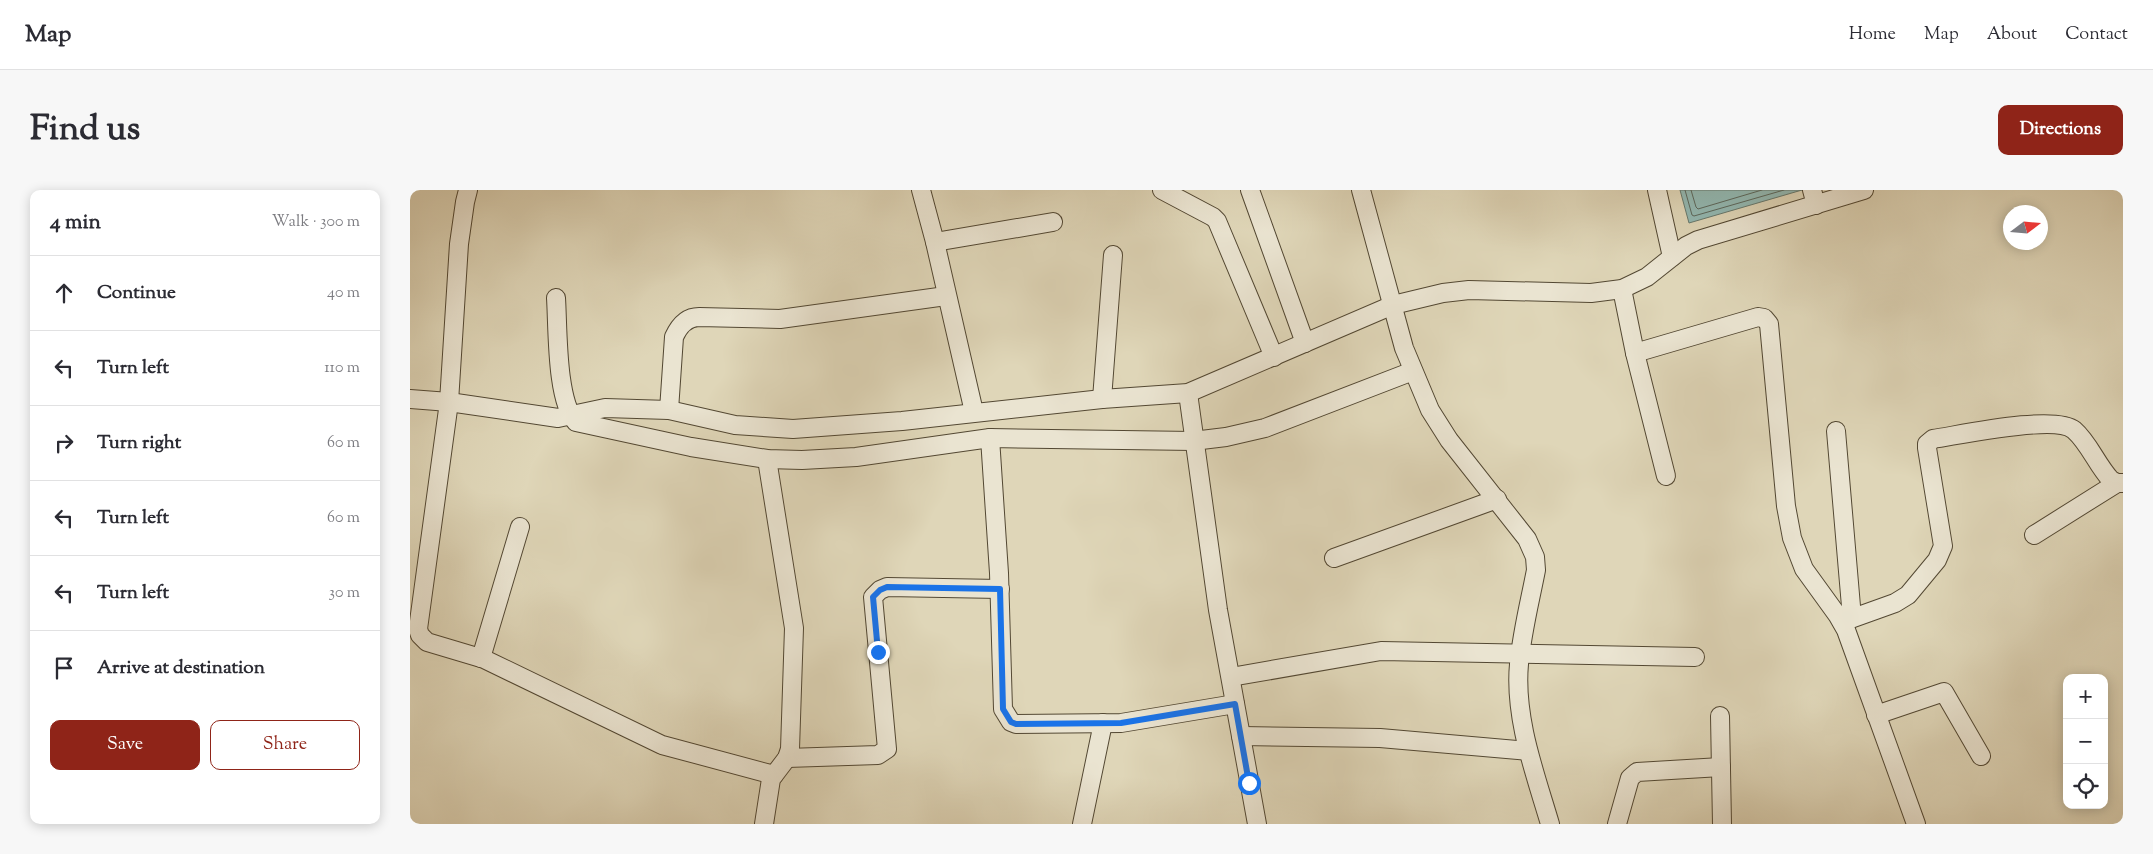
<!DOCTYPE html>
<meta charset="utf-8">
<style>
:root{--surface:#fff;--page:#f7f7f7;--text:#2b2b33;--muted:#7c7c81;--line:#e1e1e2;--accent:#8f2418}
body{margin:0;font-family:"Sorts Mill Goudy",serif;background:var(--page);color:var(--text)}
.controls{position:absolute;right:15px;bottom:15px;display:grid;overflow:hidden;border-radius:10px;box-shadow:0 2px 12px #0003}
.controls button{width:45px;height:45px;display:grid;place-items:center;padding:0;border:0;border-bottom:1px solid var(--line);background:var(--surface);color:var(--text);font:25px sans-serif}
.compass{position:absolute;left:1593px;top:15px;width:45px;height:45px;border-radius:50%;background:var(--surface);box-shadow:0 2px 12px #0003;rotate:74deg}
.stop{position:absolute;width:15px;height:15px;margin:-11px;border:4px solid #1a73e8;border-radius:50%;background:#fff}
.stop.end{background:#1a73e8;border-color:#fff;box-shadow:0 1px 5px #0008}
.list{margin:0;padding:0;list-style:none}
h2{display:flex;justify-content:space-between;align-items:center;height:65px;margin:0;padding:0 20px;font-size:21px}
h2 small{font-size:16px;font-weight:400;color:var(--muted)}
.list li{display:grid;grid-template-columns:32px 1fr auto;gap:15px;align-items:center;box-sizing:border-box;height:75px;padding:0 20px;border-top:1px solid var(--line)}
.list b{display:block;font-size:19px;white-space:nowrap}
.list em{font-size:16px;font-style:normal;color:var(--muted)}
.actions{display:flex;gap:10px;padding:15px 20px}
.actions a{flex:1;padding:11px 0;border:1px solid var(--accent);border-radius:10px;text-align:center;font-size:18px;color:var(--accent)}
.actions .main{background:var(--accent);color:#fff}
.icon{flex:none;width:28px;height:28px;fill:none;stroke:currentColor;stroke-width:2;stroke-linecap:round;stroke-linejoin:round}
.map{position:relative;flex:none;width:1713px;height:634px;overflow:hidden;border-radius:10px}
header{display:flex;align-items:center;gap:30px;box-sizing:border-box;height:70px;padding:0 25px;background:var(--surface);border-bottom:1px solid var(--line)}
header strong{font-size:24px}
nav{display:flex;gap:28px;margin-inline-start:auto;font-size:18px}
.intro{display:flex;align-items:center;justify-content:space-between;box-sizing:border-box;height:120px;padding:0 30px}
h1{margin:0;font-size:35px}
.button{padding:12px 22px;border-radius:10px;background:var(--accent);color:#fff;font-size:18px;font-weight:700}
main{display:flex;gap:30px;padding:0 30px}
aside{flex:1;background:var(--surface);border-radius:10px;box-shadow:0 2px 12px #0003}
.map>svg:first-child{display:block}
.water{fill:#93b9b3;stroke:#67796e}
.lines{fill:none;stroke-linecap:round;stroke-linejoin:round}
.shore{stroke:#5c685d;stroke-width:1}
.minor-casing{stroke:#534833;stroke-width:20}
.minor{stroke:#eae4d1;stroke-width:18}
.route{stroke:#1a73e8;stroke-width:6}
</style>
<header>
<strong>Map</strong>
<nav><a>Home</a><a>Map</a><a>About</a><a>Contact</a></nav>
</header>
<div class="intro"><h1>Find us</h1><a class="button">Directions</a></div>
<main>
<aside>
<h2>4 min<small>Walk · 300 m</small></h2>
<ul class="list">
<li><svg class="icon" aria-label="ahead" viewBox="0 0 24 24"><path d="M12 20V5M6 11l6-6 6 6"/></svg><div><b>Continue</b></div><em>40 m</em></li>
<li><svg class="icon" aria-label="left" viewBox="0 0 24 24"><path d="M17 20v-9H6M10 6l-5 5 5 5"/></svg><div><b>Turn left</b></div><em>110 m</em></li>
<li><svg class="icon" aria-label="right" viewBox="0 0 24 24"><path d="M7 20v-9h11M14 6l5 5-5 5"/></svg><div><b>Turn right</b></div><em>60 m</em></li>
<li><svg class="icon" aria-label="left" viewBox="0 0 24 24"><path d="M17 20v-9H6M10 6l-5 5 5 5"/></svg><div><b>Turn left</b></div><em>60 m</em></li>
<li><svg class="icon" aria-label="left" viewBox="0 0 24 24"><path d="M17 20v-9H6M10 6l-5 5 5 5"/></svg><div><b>Turn left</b></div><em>30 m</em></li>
<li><svg class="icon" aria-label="arrive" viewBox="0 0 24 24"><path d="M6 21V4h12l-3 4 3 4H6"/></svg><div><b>Arrive at destination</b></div></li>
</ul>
<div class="actions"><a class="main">Save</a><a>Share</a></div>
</aside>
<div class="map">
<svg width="1713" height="634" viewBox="0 0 1713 634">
<rect width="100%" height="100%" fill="#dfd6b8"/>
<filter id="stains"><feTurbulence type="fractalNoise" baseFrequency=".004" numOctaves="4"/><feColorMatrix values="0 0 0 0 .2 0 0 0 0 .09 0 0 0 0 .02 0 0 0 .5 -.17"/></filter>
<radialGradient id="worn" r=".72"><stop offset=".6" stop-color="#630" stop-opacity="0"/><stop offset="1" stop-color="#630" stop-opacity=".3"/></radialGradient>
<!-- water -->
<path class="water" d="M1270 0H1392L1279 33Z"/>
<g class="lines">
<!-- shore -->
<g class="shore">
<path d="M1275 0 1282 25 1284 26 1374 0"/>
<path d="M1281 0 1286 17 1288 19 1352 0"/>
</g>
<defs>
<g id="minor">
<path d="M58 0 55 12 49 54 39 212 8 439 10 445 17 452 74 469 252 555 364 585"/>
<path d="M511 0 525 52 564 222"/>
<path d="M752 0 803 27 807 31 864 167"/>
<path d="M840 0 895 153"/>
<path d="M951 0 994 158 1020 220 1039 250 1117 349 1125 367 1126 380C1120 411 1112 442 1109 474 1104 528 1125 583 1140 634"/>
<path d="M1247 0 1262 67"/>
<path d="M1402 0 1406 15"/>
<path d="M525 52 643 32"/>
<path d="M1212 99 1225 163 1256 286"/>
<path d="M146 108C148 138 146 211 166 232L281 257 357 269 392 270 446 267 580 248 783 251 816 247 855 238 1003 181"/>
<path d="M1225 163 1348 127 1354 128 1359 134 1376 316 1382 348 1394 379 1428 426 1436 440 1506 634"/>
<path d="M778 203 808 420 847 634"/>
<path d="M0 209 39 212 148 228 195 218 259 220 325 235 383 239 492 231 692 209 778 203 983 115 1033 103 1059 100 1181 103 1212 99 1237 87 1276 56 1288 50 1454 0"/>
<path d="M692 209 703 65"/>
<path d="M259 220 264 147C269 136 277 127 289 127L370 129 536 106"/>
<path d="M1426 241 1442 428"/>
<path d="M580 248 589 383 593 519 601 532 606 534 711 533 825 514"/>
<path d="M1624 345 1707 293"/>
<path d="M924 368 1087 309"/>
<path d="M1432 432 1485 413 1498 405 1527 370 1533 356 1517 258V254L1523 249C1550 245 1645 224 1664 240 1679 253 1687 275 1701 290L1707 293H1713"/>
<path d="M71 468 110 337"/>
<path d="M821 487 971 461 1285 467"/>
<path d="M1466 525 1534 502 1571 566"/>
<path d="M1310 526 1312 634"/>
<path d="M831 546 970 548 1118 561"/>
<path d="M377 568 468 565 477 559 463 407 470 400 477 397 590 399"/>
<path d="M354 634 361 589 377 568 380 559 384 438 357 269"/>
<path d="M672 634 693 533"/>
<path d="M1207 634 1220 588 1227 582 1311 577"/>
</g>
</defs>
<!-- minor casing -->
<use href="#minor" class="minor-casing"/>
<!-- minor -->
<use href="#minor" class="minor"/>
</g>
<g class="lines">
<!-- route -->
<path class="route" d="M468 462 463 407 470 400 477 397 590 399 593 519 601 532 606 534 711 533 825 514 839 593"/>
</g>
<rect width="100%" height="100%" filter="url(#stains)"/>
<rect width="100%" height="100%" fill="url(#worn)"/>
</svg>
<div class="controls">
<button>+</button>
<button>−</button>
<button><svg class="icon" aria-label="locate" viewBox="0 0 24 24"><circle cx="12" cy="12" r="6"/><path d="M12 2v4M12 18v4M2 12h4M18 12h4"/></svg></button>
</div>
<svg class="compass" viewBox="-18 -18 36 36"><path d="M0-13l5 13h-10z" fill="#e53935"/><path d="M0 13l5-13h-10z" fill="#7c7c81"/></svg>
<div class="stop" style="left:839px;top:593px"></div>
<div class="stop end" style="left:468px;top:462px"></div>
</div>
</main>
